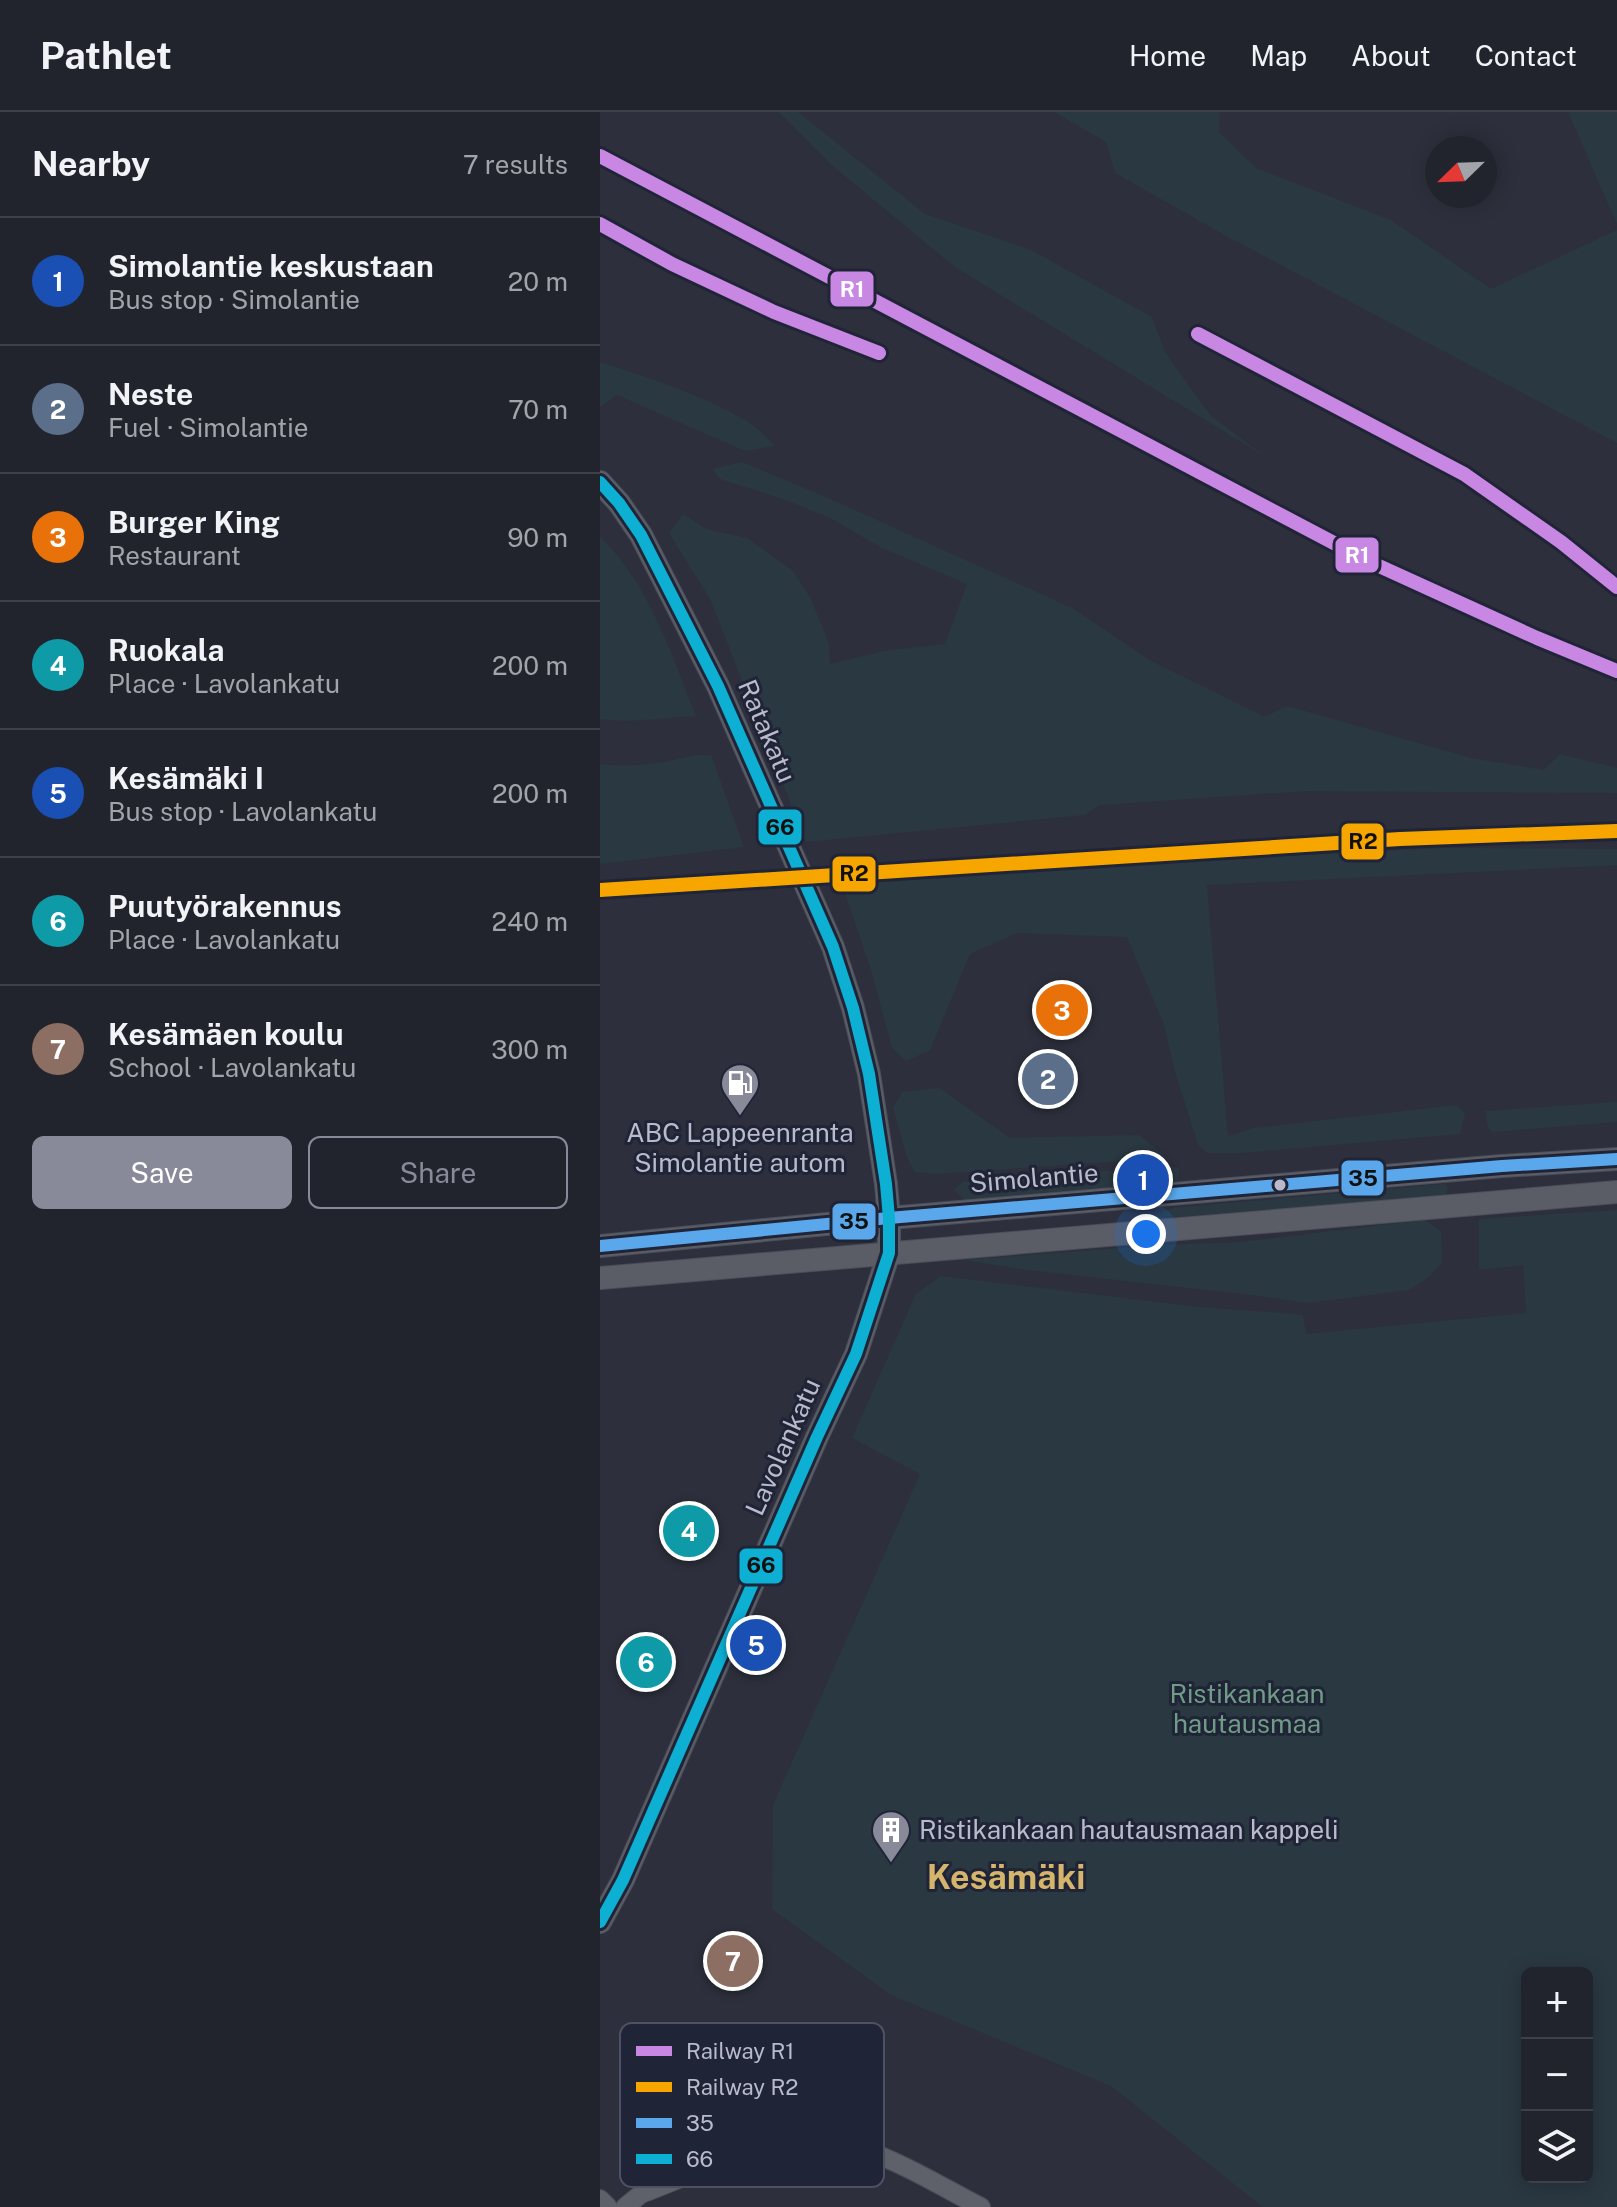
<!DOCTYPE html>
<meta charset="utf-8">
<style>
:root{--surface:#22242d;--page:#2e3039;--text:#f1f3f6;--muted:#a2a4aa;--line:#3f4149;--accent:#888a9a}
body{margin:0;font-family:"Public Sans",sans-serif;background:var(--page);color:var(--text)}
.controls{position:absolute;right:24px;bottom:24px;display:grid;overflow:hidden;border-radius:12px;box-shadow:0 4px 20px #0003}
.controls button{width:72px;height:72px;display:grid;place-items:center;padding:0;border:0;border-bottom:2px solid var(--line);background:var(--surface);color:var(--text);font:40px sans-serif}
.compass{position:absolute;left:825px;top:24px;width:72px;height:72px;border-radius:50%;background:var(--surface);box-shadow:0 4px 20px #0003;rotate:247deg}
.you{position:absolute;left:546px;top:1122px;width:28px;height:28px;margin:-20px;border:6px solid #fff;border-radius:50%;background:#1a73e8;box-shadow:0 0 0 12px #1a73e833}
.badge{display:grid;place-items:center;width:52px;height:52px;border-radius:50%;background:var(--accent);color:#fff;font-size:26px;font-weight:700}
.pin{position:absolute;translate:-50% -50%;border:4px solid #fff;box-shadow:0 2px 8px #0006}
.list{margin:0;padding:0;list-style:none}
h2{display:flex;justify-content:space-between;align-items:center;height:104px;margin:0;padding:0 32px;font-size:34px}
h2 small{font-size:26px;font-weight:400;color:var(--muted)}
.list li{display:grid;grid-template-columns:52px 1fr auto;gap:24px;align-items:center;box-sizing:border-box;height:128px;padding:0 32px;border-top:2px solid var(--line)}
.list b{display:block;font-size:30px;white-space:nowrap}
.list p{margin:0;font-size:26px;white-space:nowrap;color:var(--muted)}
.list em{font-size:26px;font-style:normal;color:var(--muted)}
.actions{display:flex;gap:16px;padding:24px 32px}
.actions a{flex:1;padding:18px 0;border:2px solid var(--accent);border-radius:12px;text-align:center;font-size:28px;color:var(--accent)}
.actions .main{background:var(--accent);color:#fff}
.icon{flex:none;width:44px;height:44px;fill:none;stroke:currentColor;stroke-width:2;stroke-linecap:round;stroke-linejoin:round}
.map{position:relative;flex:none;width:1017px;height:2095px;overflow:hidden}
header{display:flex;align-items:center;gap:48px;box-sizing:border-box;height:112px;padding:0 40px;background:var(--surface);border-bottom:2px solid var(--line)}
header strong{font-size:38px}
nav{display:flex;gap:44px;margin-inline-start:auto;font-size:28px}
main{display:flex}
aside{flex:1;background:var(--surface)}
.map>svg:first-child{display:block}
.green{fill:#2a3842;fill-rule:evenodd}
.lines{fill:none;stroke-linecap:round;stroke-linejoin:round}
.minor-casing{stroke:#4a4c55;stroke-width:20}
.major-casing{stroke:#4b4d59;stroke-width:24}
.minor{stroke:#5e606a;stroke-width:18}
.major{stroke:#5b5d66;stroke-width:22}
.bus-1-casing{stroke:#202437;stroke-width:18}
.bus-2-casing{stroke:#202437;stroke-width:18}
.bus-1{stroke:#5aa8eb;stroke-width:12}
.bus-2{stroke:#0dafd3;stroke-width:12}
.rail-1-casing{stroke:#202437;stroke-width:20}
.rail-2-casing{stroke:#202437;stroke-width:20}
.rail-1{stroke:#c787e3;stroke-width:14}
.rail-2{stroke:#f7a600;stroke-width:14}
.bus-dot{fill:#b9bbcc;stroke:#202437;stroke-width:3}
.labels{text-anchor:middle;stroke-width:6;stroke-linejoin:round;paint-order:stroke}
.street-label{font-size:26px;fill:#b9bbcc;stroke:#202437}
.poi-label{font-size:26px;fill:#b9bbcc;stroke:#202437}
.park-label{font-size:26px;fill:#709c86;stroke:#202437}
.district-label{font-size:34px;font-weight:bold;fill:#d5b46b;stroke:#202437}
.key{fill:#202437;stroke:#4e5164;stroke-width:2}
.key-label{font-size:22px;fill:#b9bbcc}
.line-badge{stroke:#202437;stroke-width:3}
.badge-label{font-size:22px;text-anchor:middle;font-weight:bold;fill:#fff}
.pale-badge-label{font-size:22px;text-anchor:middle;font-weight:bold;fill:#111}
</style>
<header>
<strong>Pathlet</strong>
<nav><a>Home</a><a>Map</a><a>About</a><a>Contact</a></nav>
</header>
<main>
<aside>
<h2>Nearby<small>7 results</small></h2>
<ul class="list">
<li><span class="badge" style="background:#1a4fb4">1</span><div><b>Simolantie keskustaan</b><p>Bus stop · Simolantie</p></div><em>20 m</em></li>
<li><span class="badge" style="background:#5c6f8a">2</span><div><b>Neste</b><p>Fuel · Simolantie</p></div><em>70 m</em></li>
<li><span class="badge" style="background:#e8710a">3</span><div><b>Burger King</b><p>Restaurant</p></div><em>90 m</em></li>
<li><span class="badge" style="background:#0f9aa8">4</span><div><b>Ruokala</b><p>Place · Lavolankatu</p></div><em>200 m</em></li>
<li><span class="badge" style="background:#1a4fb4">5</span><div><b>Kesämäki I</b><p>Bus stop · Lavolankatu</p></div><em>200 m</em></li>
<li><span class="badge" style="background:#0f9aa8">6</span><div><b>Puutyörakennus</b><p>Place · Lavolankatu</p></div><em>240 m</em></li>
<li><span class="badge" style="background:#8d6e63">7</span><div><b>Kesämäen koulu</b><p>School · Lavolankatu</p></div><em>300 m</em></li>
</ul>
<div class="actions"><a class="main">Save</a><a>Share</a></div>
</aside>
<div class="map">
<svg width="1017" height="2095" viewBox="0 0 1017 2095">
<rect width="100%" height="100%" fill="#2d303c"/>
<!-- green -->
<g class="green">
<path d="M179 0H198L325 102 431 138 552 205 565 240 610 303 666 345 355 155 234 55Z"/>
<path d="M454 0H620L619 20 656 56 791 108 891 177 1017 118V331L630 126 515 61 506 30Z"/>
<path d="M968 0H1017V112Z"/>
<path d="M0 250C42 264 152 297 174 334L145 339 17 283 0 295Z"/>
<path d="M142 350 226 385 472 496 551 549 665 605 687 594 871 646 944 658 960 642 1017 656V681L707 679 500 693 484 703 206 730 110 487 69 421 83 402 106 417 147 426 193 459 211 487 229 532 230 552 284 539 345 532 367 472 282 436 230 406 183 387 120 367 112 357Z"/>
<path d="M0 425C49 472 71 541 96 604L28 609 0 607Z"/>
<path d="M96 643H111L144 735 0 752V652C34 656 63 651 96 643Z"/>
<path d="M845 736 1017 737V753L607 773 628 1024 654 1016 856 993 865 1001 860 1022 641 1041H607L598 1033 574 956 564 913 527 825 417 821 370 842 330 938 306 949 292 936 272 861 241 770 611 747Z"/>
<path d="M339 976 410 1026 539 1023 567 1046 336 1062 315 1060 307 1046 293 996 302 980Z"/>
<path d="M1017 990V1010L893 1020 888 1016 885 999Z"/>
<path d="M570 1054 579 1056 578 1070 366 1089 354 1077 363 1070Z"/>
<path d="M845 1072 848 1076 846 1083 543 1108 573 1096Z"/>
<path d="M1017 1098V2095H663L511 1974 291 1883 172 1797 173 1693 320 1362 252 1326 316 1182 341 1164 590 1194 703 1203 706 1222 926 1201 923 1153 879 1158V1107ZM927 1861H987V2065H927Z"/>
<path d="M824 1108 841 1119 842 1151 830 1164 809 1178 708 1191 660 1184 428 1158 363 1148 561 1133 642 1130Z"/>
</g>
<g class="lines">
<defs>
<g id="minor">
<path d="M0 2087 8 2095"/>
<path d="M25 2095 41 2082C106 2058 189 2013 259 2036 302 2050 342 2075 381 2095"/>
</g>
<g id="major">
<path d="M0 370 19 391 41 423 118 574 233 835 253 896 269 962 286 1072 289 1106V1141L256 1242 217 1325 23 1768 0 1810"/>
<path d="M0 1134 289 1106 902 1054 1017 1047"/>
<path d="M0 1166 1017 1080"/>
</g>
</defs>
<!-- minor casing -->
<use href="#minor" class="minor-casing"/>
<!-- major casing -->
<use href="#major" class="major-casing"/>
<!-- minor -->
<use href="#minor" class="minor"/>
<!-- major -->
<use href="#major" class="major"/>
<defs>
<path id="bus-1" d="M0 1134 289 1106 902 1054 1017 1047"/>
<path id="bus-2" d="M0 370 19 391 41 423 118 574 233 835 253 896 269 962 286 1072 289 1106V1141L256 1242 217 1325 23 1768 0 1810"/>
</defs>
<!-- bus-1 casing -->
<use href="#bus-1" class="bus-1-casing"/>
<!-- bus-2 casing -->
<use href="#bus-2" class="bus-2-casing"/>
<!-- bus-1 -->
<use href="#bus-1" class="bus-1"/>
<!-- bus-2 -->
<use href="#bus-2" class="bus-2"/>
<defs>
<g id="rail-1">
<path d="M0 44 768 449 937 526 1017 559"/>
<path d="M0 112 72 152 174 200 279 241"/>
<path d="M598 222 864 362 961 430 1017 475"/>
</g>
<path id="rail-2" d="M0 778 800 727 1017 719"/>
</defs>
<!-- rail-1 casing -->
<use href="#rail-1" class="rail-1-casing"/>
<!-- rail-2 casing -->
<use href="#rail-2" class="rail-2-casing"/>
<!-- rail-1 -->
<use href="#rail-1" class="rail-1"/>
<!-- rail-2 -->
<use href="#rail-2" class="rail-2"/>
</g>
<!-- icons -->
<defs>
<symbol id="fuel-pin" viewBox="-11 -11 22 30"><path d="M0 17L-7.5 6A9.5 9.5 0 1 1 7.5 6Z" fill="#888a9a" stroke="#202437"/><path d="M-5.5-6h7V0h2V4h1.3V-2.5L3-4.5l.8-.8L6-3V5H2.5V1h-1V6h-7ZM-4.2-4.7v3.2H.2V-4.7Z" fill="#fff"/></symbol>
<symbol id="building-pin" viewBox="-11 -11 22 30"><path d="M0 17L-7.5 6A9.5 9.5 0 1 1 7.5 6Z" fill="#888a9a" stroke="#202437"/><path d="M-4-6H4V6H1V3H-1V6H-4ZM-2.5-4.3h1.7v1.8h-1.7ZM.8-4.3h1.7v1.8H.8ZM-2.5-1h1.7V.8h-1.7ZM.8-1h1.7V.8H.8Z" fill="#fff"/></symbol>
</defs>
<g fill-rule="evenodd">
<use href="#fuel-pin" x="118" y="949" width="44" height="60"/>
<use href="#building-pin" x="269" y="1696" width="44" height="60"/>
</g>
<!-- markers -->
<circle class="bus-dot" cx="680" cy="1073" r="7"/>
<g class="labels">
<!-- street labels -->
<g class="street-label">
<text transform="translate(167 619) rotate(67)" y="9">Ratakatu</text>
<text transform="translate(434 1066) rotate(-5)" y="9">Simolantie</text>
<text transform="translate(183 1335) rotate(-66)" y="9">Lavolankatu</text>
</g>
<!-- poi labels -->
<g class="poi-label">
<text x="140" y="1030">ABC Lappeenranta<tspan x="140" dy="30">Simolantie autom</tspan></text>
<text x="319" y="1727" text-anchor="start">Ristikankaan hautausmaan kappeli</text>
</g>
<!-- park labels -->
<g class="park-label">
<text x="647" y="1591">Ristikankaan<tspan x="647" dy="30">hautausmaa</tspan></text>
</g>
<!-- district labels -->
<g class="district-label">
<text x="406" y="1777">Kesämäki</text>
</g>
</g>
<!-- legend -->
<rect x="20" y="1911" width="264" height="164" rx="12" class="key"/>
<rect x="36" y="1934" width="36" height="10" fill="#c787e3"/>
<rect x="36" y="1970" width="36" height="10" fill="#f7a600"/>
<rect x="36" y="2006" width="36" height="10" fill="#5aa8eb"/>
<rect x="36" y="2042" width="36" height="10" fill="#0dafd3"/>
<g class="key-label">
<text x="86" y="1947">Railway R1</text>
<text x="86" y="1983">Railway R2</text>
<text x="86" y="2019">35</text>
<text x="86" y="2055">66</text>
</g>
<g class="line-badge">
<rect x="229" y="158" width="46" height="38" rx="8" fill="#c787e3"/>
<rect x="734" y="424" width="46" height="38" rx="8" fill="#c787e3"/>
<rect x="157" y="696" width="46" height="38" rx="8" fill="#0dafd3"/>
<rect x="740" y="710" width="45" height="39" rx="8" fill="#f7a600"/>
<rect x="231" y="743" width="46" height="38" rx="8" fill="#f7a600"/>
<rect x="740" y="1047" width="45" height="38" rx="8" fill="#5aa8eb"/>
<rect x="231" y="1090" width="46" height="39" rx="8" fill="#5aa8eb"/>
<rect x="138" y="1435" width="46" height="38" rx="8" fill="#0dafd3"/>
</g>
<g class="badge-label">
<text x="252" y="185">R1</text>
<text x="757" y="451">R1</text>
</g>
<g class="pale-badge-label">
<text x="180" y="723">66</text>
<text x="763" y="737">R2</text>
<text x="254" y="769">R2</text>
<text x="763" y="1074">35</text>
<text x="254" y="1117">35</text>
<text x="161" y="1461">66</text>
</g>
</svg>
<div class="controls">
<button>+</button>
<button>−</button>
<button><svg class="icon" aria-label="layers" viewBox="0 0 24 24"><path d="M12 4l9 5-9 5-9-5zM3 14l9 5 9-5"/></svg></button>
</div>
<svg class="compass" viewBox="-18 -18 36 36"><path d="M0-13l5 13h-10z" fill="#e53935"/><path d="M0 13l5-13h-10z" fill="#a2a4aa"/></svg>
<div class="you"></div>
<div class="pin badge" style="left:543px;top:1068px;background:#1a4fb4">1</div>
<div class="pin badge" style="left:448px;top:967px;background:#5c6f8a">2</div>
<div class="pin badge" style="left:462px;top:898px;background:#e8710a">3</div>
<div class="pin badge" style="left:89px;top:1419px;background:#0f9aa8">4</div>
<div class="pin badge" style="left:156px;top:1533px;background:#1a4fb4">5</div>
<div class="pin badge" style="left:46px;top:1550px;background:#0f9aa8">6</div>
<div class="pin badge" style="left:133px;top:1849px;background:#8d6e63">7</div>
</div>
</main>
